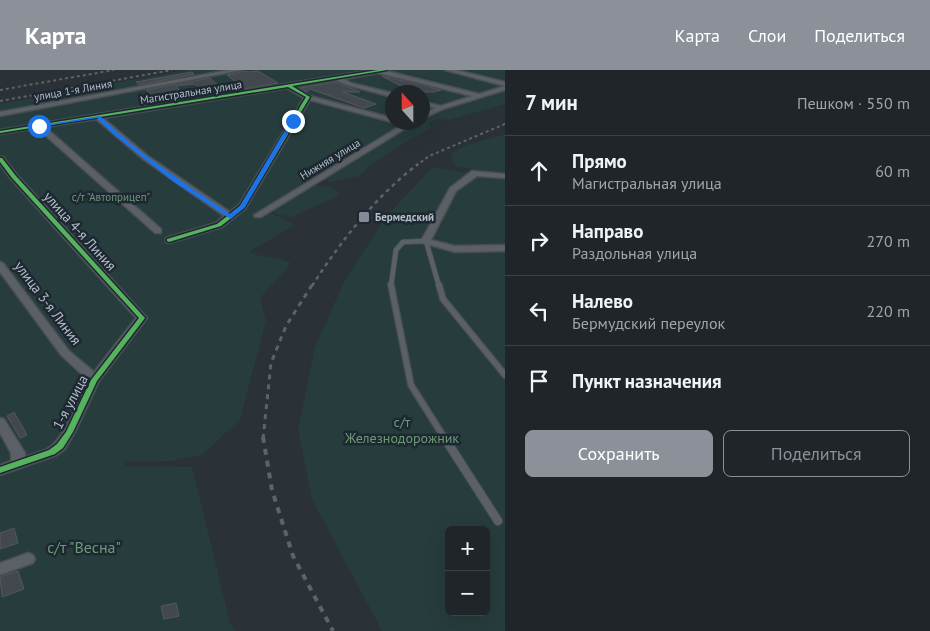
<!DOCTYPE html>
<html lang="ru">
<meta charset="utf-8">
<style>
:root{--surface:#202529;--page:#282d31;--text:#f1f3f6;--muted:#a2a5a8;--line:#3d4246;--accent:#8c9099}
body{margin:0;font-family:"PT Sans",sans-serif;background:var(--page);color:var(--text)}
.controls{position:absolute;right:15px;bottom:15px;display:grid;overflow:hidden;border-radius:8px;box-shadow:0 5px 20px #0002}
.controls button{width:45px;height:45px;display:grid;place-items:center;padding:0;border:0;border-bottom:1px solid var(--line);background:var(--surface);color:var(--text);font:25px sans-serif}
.compass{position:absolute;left:385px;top:15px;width:45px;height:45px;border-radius:50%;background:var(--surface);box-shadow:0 5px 20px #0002;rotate:339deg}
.stop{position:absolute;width:15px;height:15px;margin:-11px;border:4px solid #1a73e8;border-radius:50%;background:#fff}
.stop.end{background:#1a73e8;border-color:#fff;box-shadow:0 1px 5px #0008}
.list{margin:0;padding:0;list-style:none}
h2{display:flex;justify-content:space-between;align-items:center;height:65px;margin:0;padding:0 20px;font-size:21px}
h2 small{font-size:16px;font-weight:400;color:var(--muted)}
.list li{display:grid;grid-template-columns:32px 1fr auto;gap:15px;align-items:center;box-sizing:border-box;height:70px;padding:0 20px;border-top:1px solid var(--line)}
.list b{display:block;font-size:19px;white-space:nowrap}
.list p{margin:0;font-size:16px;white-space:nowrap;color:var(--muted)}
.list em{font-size:16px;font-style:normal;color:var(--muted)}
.actions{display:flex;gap:10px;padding:15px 20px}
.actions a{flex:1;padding:11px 0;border:1px solid var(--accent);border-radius:8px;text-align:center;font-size:18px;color:var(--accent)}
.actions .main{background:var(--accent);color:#fff}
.icon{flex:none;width:28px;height:28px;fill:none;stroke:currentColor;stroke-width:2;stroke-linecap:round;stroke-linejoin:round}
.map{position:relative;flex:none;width:505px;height:561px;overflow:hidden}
header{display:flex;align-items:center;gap:30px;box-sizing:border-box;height:70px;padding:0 25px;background:var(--accent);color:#fff}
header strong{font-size:24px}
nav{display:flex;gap:28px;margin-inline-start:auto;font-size:18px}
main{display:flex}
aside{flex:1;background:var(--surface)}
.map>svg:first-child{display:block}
.green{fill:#273c3d;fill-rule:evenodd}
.building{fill:#42484e;stroke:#52585f}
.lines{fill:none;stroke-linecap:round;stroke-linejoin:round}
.lane-far2-casing{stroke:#484d52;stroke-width:6}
.lane-far1-casing{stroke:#484d52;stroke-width:8}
.lane-casing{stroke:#484d52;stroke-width:10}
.street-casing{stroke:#484d52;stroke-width:3}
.lane-far2{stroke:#5a6066;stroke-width:4.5}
.lane-far1{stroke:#5a6066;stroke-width:5.5}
.lane{stroke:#5a6066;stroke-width:8}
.street{fill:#5a6066;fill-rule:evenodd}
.rail-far3{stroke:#5e6369;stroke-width:2;stroke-dasharray:3 3;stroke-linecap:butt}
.rail-far2{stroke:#5e6369;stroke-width:2.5;stroke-dasharray:4 4;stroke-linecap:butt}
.rail-far1{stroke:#5e6369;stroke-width:3;stroke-dasharray:5 5;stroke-linecap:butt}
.rail{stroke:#5e6369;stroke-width:4;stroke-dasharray:6 6;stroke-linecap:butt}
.cycleway-casing{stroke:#1d2832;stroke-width:3}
.cycleway{fill:#56b35d;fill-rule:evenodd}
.route{fill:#1a73e8}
.poi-dot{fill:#848d96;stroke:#1d2832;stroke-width:2}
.labels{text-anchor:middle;stroke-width:5;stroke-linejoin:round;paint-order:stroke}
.far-street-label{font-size:11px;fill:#b4bec9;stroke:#1d2832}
.far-park-label{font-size:11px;fill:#6c9973;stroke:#1d2832}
.far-poi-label{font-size:11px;font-weight:bold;fill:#b4bec9;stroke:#1d2832;text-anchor:start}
.street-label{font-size:14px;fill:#b4bec9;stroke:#1d2832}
.park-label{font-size:14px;fill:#6c9973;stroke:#1d2832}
.near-park-label{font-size:16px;fill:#6c9973;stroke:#1d2832}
</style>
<header>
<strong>Карта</strong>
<nav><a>Карта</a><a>Слои</a><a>Поделиться</a></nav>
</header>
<main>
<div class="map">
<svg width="505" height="561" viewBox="0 0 505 561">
<rect width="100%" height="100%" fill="#2a3137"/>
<!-- green -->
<g class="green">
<path d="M186 0H505V34L449 50 437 49 428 54 432 57 393 80 368 97 360 106 331 112 323 109 315 115 333 118 340 125 292 147 277 144 274 141 271 143 295 155 249 182C262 187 276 188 290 192L289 196 260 228 266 251 240 350 202 385 171 391 126 392 125 396 192 397 230 552 235 561H0V34ZM392 22H422V52H392Z"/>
<path d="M505 64V561H382L312 429 298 359 315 277 343 214 387 145 433 97 465 103 472 99 455 96 451 84C466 73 487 70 505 64ZM449 460H486V542H449Z"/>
</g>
<!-- building -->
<g class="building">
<path d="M246 1 248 2 258 1 278 13 244 19 227 5Z"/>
<path d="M192 2 194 4 139 15 136 12Z"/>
<path d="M382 6 441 20 434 22H412Z"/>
<path d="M210 8 223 20 206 23 195 14 176 16 186 28 161 32 146 20Z"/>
<path d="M336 12 360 22H343L376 34 364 38 310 19 307 22 300 18Z"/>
<path d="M14 342 27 365 20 368 7 346Z"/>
<path d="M14 458 18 473 0 479V463Z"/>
<path d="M18 501 24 519 2 527 0 507Z"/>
<path d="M176 533 179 546 164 549 161 536Z"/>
</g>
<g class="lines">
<defs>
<path id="lane-far2" d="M391 216 396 180 403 172 426 171 439 216"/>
<g id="lane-far1">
<path d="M391 215 411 315 445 369"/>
<path d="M439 215 443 229 505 305"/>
</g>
<path id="lane" d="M444 367 498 451"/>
<g id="street">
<path d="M229 0H242L0 46V42Z"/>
<path d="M373 0H388L387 1 479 24 505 16V20L443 39 422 49V44L435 38 422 35V31L441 36 472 26 378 3 344 9 351 13 392 23V27L347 15 336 10 295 17 310 26 392 48V52L310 30 245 139 222 157 169 173 166 172V168L216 153 224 146 143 89 96 49 45 57 161 159V163H155L37 58 0 64V60ZM287 18 304 28 239 135 230 142 148 86 103 48Z"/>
<path d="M445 0H456L505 12V16Z"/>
<path d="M407 52H416L261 147H255L254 145Z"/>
<path d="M0 87H3L17 105 147 248 99 311 75 362 65 379 57 385 0 405V395L11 391V383L0 363V348L4 349 25 383V387C32 384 41 382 47 379 65 369 79 328 88 310L61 285 0 202V192L3 193 69 281 94 302 136 248 11 109 0 94Z"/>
<path d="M472 101 505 104V108L477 106 456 121 431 170 455 176 505 175V181L455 182 423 173 421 171 450 118Z"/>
<path d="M28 483 33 485 35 489 33 493 0 505V493Z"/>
</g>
</defs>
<!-- lane-far2 casing -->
<use href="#lane-far2" class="lane-far2-casing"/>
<!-- lane-far1 casing -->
<use href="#lane-far1" class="lane-far1-casing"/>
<!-- lane casing -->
<use href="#lane" class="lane-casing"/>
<!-- street casing -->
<use href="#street" class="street-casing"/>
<!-- lane-far2 -->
<use href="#lane-far2" class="lane-far2"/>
<!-- lane-far1 -->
<use href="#lane-far1" class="lane-far1"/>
<!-- lane -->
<use href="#lane" class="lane"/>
<!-- street -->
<use href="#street" class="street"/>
<!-- rail-far3 -->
<g class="rail-far3">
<path d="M0 20 114 0"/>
<path d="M0 31 172 0"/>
<path d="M416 96 429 86 505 54"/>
</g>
<!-- rail-far2 -->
<path class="rail-far2" d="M312 216C340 172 376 126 418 94"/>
<!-- rail-far1 -->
<path class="rail-far1" d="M263 369 271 293 286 256 312 215"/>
<!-- rail -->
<path class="rail" d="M263 367 272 420 293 486 333 561"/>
<defs>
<g id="cycleway">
<path d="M378 0H387L292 16 310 27 244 138 221 156 169 172 167 171V169L217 154 240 136 306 27 288 17 0 63V61Z"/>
<path d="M0 88H2L16 106 145 248 97 311 73 362 63 378 55 384 0 403V397L49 380 57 374 66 362 91 310 139 248 12 108 0 92Z"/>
</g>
</defs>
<!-- cycleway casing -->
<use href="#cycleway" class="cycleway-casing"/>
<!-- cycleway -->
<use href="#cycleway" class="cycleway"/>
</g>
<!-- route -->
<path class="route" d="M100 46C139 84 185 114 230 144L240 136 291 50 295 51 245 137 231 149 174 112 113 64 97 48 39 57 37 56Z"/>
<!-- markers -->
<rect class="poi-dot" x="358" y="141" width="12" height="12" rx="2.5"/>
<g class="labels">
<!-- far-street labels -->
<g class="far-street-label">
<text transform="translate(73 20) rotate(-10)" y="4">улица 1-я Линия</text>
<text transform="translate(191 22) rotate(-9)" y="4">Магистральная улица</text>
<text transform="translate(330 89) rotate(-31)" y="4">Нижняя улица</text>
</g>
<!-- far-park labels -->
<g class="far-park-label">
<text x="111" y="131">с/т "Автоприцеп"</text>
</g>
<!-- far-poi labels -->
<g class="far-poi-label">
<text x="375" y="151">Бермедский</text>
</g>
<!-- street labels -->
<g class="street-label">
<text transform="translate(80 161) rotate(48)" y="5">улица 4-я Линия</text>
<text transform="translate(48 233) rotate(53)" y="5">улица 3-я Линия</text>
<text transform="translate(70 332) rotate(-62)" y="5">1-я улица</text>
</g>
<!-- park labels -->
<g class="park-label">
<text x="402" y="357">с/т<tspan x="402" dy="16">Железнодорожник</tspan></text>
</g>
<!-- near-park labels -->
<g class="near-park-label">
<text x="84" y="483">с/т "Весна"</text>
</g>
</g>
</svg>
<div class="controls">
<button>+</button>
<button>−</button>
</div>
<svg class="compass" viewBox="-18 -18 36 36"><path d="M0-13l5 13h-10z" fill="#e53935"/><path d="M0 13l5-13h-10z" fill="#a2a5a8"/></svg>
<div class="stop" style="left:39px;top:56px"></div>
<div class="stop end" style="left:293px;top:51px"></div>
</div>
<aside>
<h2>7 мин<small>Пешком · 550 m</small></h2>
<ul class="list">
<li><svg class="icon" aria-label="ahead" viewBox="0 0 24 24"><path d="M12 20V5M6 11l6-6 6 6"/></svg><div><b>Прямо</b><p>Магистральная улица</p></div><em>60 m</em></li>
<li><svg class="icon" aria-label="right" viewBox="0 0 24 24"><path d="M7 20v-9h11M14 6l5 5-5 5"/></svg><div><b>Направо</b><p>Раздольная улица</p></div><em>270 m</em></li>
<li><svg class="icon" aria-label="left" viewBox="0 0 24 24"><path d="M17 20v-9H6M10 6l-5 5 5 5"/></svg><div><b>Налево</b><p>Бермудский переулок</p></div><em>220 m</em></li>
<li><svg class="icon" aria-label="arrive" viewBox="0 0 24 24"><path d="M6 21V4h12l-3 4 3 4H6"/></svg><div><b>Пункт назначения</b></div></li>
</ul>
<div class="actions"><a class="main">Сохранить</a><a>Поделиться</a></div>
</aside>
</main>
